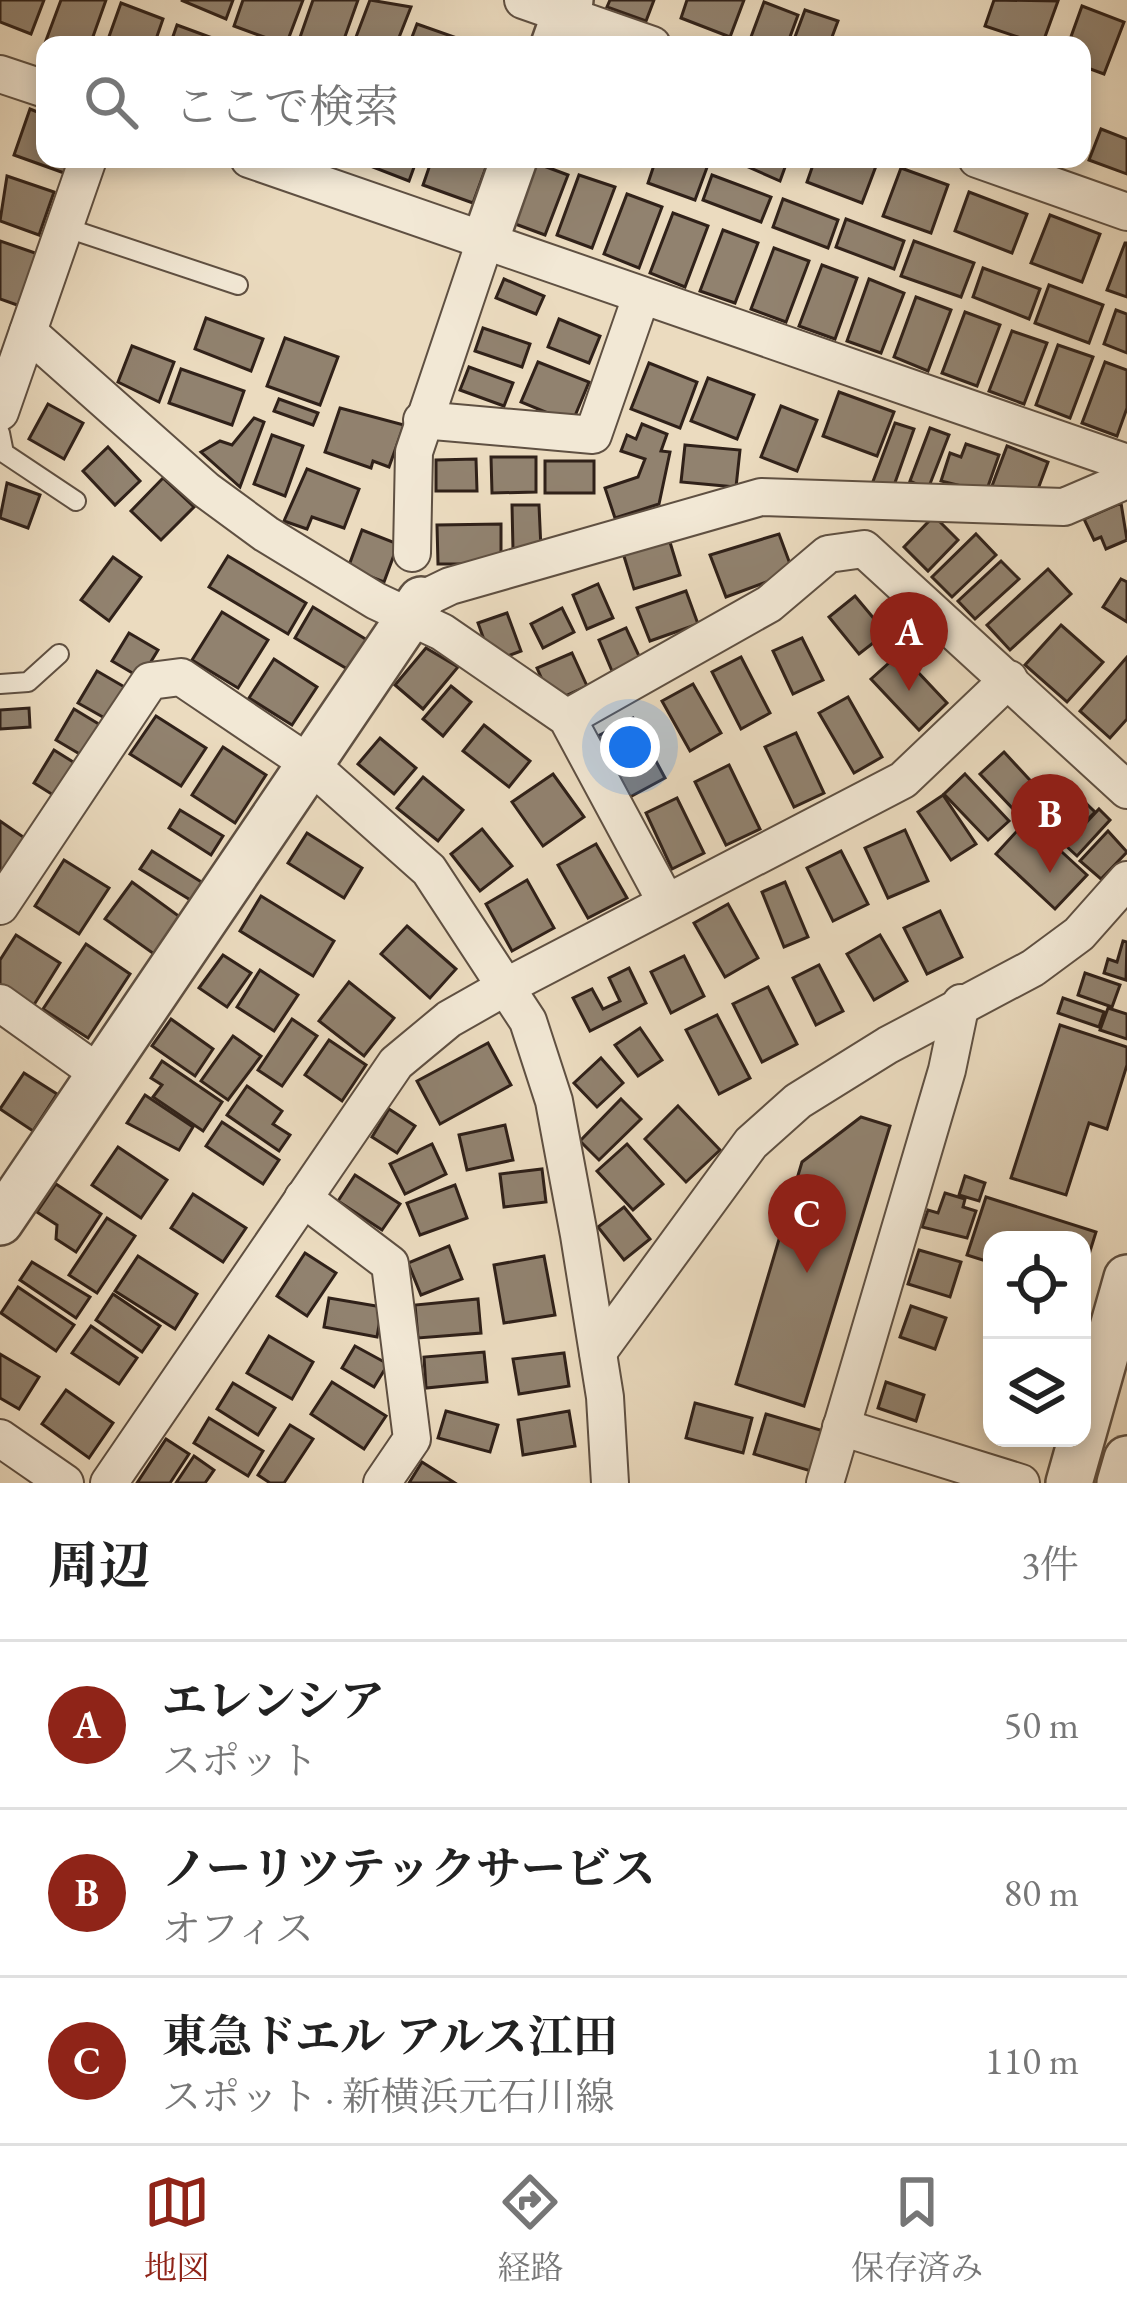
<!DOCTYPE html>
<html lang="ja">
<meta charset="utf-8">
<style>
:root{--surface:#fff;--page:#f2f2f2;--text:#222;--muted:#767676;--line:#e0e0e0;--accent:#8f2418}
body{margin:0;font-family:"EB Garamond","Noto Serif JP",serif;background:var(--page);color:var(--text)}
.controls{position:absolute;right:36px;bottom:36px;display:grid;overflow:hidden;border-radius:24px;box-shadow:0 6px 18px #0003}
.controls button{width:108px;height:108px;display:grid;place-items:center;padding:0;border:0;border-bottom:3px solid var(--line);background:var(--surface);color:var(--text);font:60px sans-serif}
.you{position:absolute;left:630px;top:747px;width:42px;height:42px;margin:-30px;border:9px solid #fff;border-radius:50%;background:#1a73e8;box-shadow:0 0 0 18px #1a73e833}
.badge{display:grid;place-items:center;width:78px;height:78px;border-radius:50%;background:var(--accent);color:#fff;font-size:39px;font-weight:700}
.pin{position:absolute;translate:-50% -99px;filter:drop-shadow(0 3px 6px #0008)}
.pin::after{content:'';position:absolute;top:63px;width:42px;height:36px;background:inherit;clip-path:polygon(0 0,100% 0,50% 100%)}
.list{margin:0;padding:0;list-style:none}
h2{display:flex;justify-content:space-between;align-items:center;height:156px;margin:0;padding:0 48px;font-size:51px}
h2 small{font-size:39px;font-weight:400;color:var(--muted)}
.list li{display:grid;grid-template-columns:78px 1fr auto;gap:36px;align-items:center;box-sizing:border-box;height:168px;padding:0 48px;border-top:3px solid var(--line)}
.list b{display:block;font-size:45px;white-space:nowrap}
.list p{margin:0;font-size:39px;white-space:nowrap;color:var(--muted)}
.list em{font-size:39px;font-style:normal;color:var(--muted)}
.icon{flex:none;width:66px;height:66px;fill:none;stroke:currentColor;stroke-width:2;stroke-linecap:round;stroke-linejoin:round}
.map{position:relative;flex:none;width:1127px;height:1483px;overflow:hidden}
.search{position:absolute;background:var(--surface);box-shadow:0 6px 18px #0003;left:36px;right:36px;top:36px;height:132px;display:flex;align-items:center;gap:30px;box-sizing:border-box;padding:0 42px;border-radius:24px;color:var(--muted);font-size:45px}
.sheet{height:660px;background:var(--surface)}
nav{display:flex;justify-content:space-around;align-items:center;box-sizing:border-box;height:168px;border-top:3px solid var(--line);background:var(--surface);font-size:33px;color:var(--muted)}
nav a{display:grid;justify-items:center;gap:6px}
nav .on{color:var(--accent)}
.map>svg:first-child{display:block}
.building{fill:#91826f;stroke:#302119;stroke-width:3}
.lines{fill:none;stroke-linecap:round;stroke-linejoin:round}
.service-casing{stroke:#5f5042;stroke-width:22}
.minor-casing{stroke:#5f5042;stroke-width:40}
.tertiary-casing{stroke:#5f5042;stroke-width:50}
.service{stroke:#f2e8d5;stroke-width:18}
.minor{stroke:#f2e8d5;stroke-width:36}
.tertiary{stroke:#f2e8d5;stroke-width:45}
</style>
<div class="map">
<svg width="1127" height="1483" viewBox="0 0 1127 1483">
<rect width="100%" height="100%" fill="#ebdbbf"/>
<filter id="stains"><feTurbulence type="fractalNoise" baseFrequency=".00167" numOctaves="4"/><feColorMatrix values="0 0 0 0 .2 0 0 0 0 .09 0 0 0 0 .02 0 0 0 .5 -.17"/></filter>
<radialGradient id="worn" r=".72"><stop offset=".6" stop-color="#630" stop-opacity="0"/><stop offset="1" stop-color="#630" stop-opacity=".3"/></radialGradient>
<!-- building -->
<g class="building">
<path d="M0 0H44L31 34 0 22Z"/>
<path d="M61 0H106L90 45 45 43Z"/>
<path d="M181 0H233L226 19Z"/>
<path d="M243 0H303L286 45 234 26Z"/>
<path d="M313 0H358L342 45 298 43Z"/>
<path d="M370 0 411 7 396 45H353Z"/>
<path d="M610 0H654L646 21 607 7Z"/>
<path d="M687 0H744L730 37 681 18Z"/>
<path d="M994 0 1058 1 1042 45 985 26Z"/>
<path d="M764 2 798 15 787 45H748Z"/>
<path d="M121 3 163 19 154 45H106Z"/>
<path d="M1082 6 1124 22 1104 74 1082 66V45H1068Z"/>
<path d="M805 10 838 21 829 45H792Z"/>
<path d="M417 24 460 39 457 45H409Z"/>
<path d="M177 25 215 39 213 45H170Z"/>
<path d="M30 109 45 115V159H73L67 174 14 155Z"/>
<path d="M1101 129 1127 139V174L1089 160Z"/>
<path d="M373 159H417L409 181 370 166Z"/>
<path d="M432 159H489L473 203 423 185Z"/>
<path d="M656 159 709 162 695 200 648 183Z"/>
<path d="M730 159H788L780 181Z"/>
<path d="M815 159H858L876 166 862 203 807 182Z"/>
<path d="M533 162 568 175 545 235 510 222Z"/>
<path d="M901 168 948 185 931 233 883 216Z"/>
<path d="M579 175 615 187 592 248 557 235Z"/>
<path d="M712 175 771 197 761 222 703 200Z"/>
<path d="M7 176 54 192 39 235 0 221Z"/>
<path d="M969 192 1027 214 1012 253 955 231Z"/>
<path d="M627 194 662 207 639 268 604 254Z"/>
<path d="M783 199 838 220 828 248 773 227Z"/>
<path d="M673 213 708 226 685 287 650 273Z"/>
<path d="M1050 215 1100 234 1082 282 1031 263Z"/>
<path d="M846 219 904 241 894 269 836 247Z"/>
<path d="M723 230 758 243 735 303 700 291Z"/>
<path d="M0 241 38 254 20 306 0 299Z"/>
<path d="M914 241 974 263 961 297 901 276Z"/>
<path d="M1125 243H1127V297L1107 290Z"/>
<path d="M774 248 809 261 786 322 751 309Z"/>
<path d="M822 265 857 278 835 339 799 326Z"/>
<path d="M983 268 1040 289 1029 319 973 297Z"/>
<path d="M504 279 544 296 536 314 496 298Z"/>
<path d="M869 279 904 293 881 353 847 341Z"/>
<path d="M1049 285 1103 305 1089 343 1035 323Z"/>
<path d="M916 297 951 310 928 371 894 357Z"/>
<path d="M1116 310 1127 314V353L1104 344Z"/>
<path d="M965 312 1000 325 977 386 942 373Z"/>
<path d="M206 318 263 339 251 371 195 349Z"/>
<path d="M559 319 600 336 589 363 548 347Z"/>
<path d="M483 328 530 344 522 367 475 351Z"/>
<path d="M1012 331 1047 343 1024 404 989 391Z"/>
<path d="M285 338 338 357 320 405 267 386Z"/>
<path d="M1058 345 1093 357 1070 418 1036 405Z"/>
<path d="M132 346 174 362 159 402 118 382Z"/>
<path d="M538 362 589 382 572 423 521 402Z"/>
<path d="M1105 362 1127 370V408L1117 436 1082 423Z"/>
<path d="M649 363 697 382 680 428 631 409Z"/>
<path d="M469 367 513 383 504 406 460 390Z"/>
<path d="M181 369 244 391 232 425 169 403Z"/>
<path d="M708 378 754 395 737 439 691 421Z"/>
<path d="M839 392 894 412 877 456 823 436Z"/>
<path d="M279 399 318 413 313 425 274 411Z"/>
<path d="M48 404 83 423 64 459 29 439Z"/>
<path d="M781 406 817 420 797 471 761 457Z"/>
<path d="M340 408 404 425 389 467 373 461 371 468 325 452Z"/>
<path d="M254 418 264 422 240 487 201 452 220 441 232 445Z"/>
<path d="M895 423 914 429 892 491 872 484Z"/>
<path d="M642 424 667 434 661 451 670 452 659 504 615 518 605 488 638 477 645 459 621 451 627 435 636 439Z"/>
<path d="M930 428 949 435 928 489 910 481Z"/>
<path d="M272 435 303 446 285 496 254 484Z"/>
<path d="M966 444 999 455 986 492 941 481 950 453 961 457Z"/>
<path d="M685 445 740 450 736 487 681 482Z"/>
<path d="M1007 446 1048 462 1035 497 992 486Z"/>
<path d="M108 447 140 481 115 505 83 471Z"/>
<path d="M491 457H536V492L492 493Z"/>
<path d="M476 459 477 491H436V460Z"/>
<rect x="545" y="461" width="49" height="32"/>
<path d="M307 469 359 489 344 528 312 517 307 529 284 521Z"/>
<path d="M163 478 194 507 161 540 131 511Z"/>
<path d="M7 483 40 495 28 528 0 518Z"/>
<path d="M1121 503 1127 540 1106 549 1101 537 1094 540 1084 519Z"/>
<path d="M512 505H539L541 549 513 550Z"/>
<path d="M934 516 958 540 928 571 904 547Z"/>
<path d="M501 524V564H438L437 525Z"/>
<path d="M362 530 398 544 384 582 348 568Z"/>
<path d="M779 534 793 572 726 597 710 555Z"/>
<path d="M976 534 996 555 952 597 932 577Z"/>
<path d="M669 539 680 575 634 589 623 553Z"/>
<path d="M228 556 306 603 288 634 209 587Z"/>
<path d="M113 557 141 577 109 621 81 600Z"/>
<path d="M1001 561 1019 579 975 619 958 601Z"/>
<path d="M1048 569 1071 594 1010 650 987 625Z"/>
<path d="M1121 579 1127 582V622L1103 607Z"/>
<path d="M598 584 613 618 587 629 573 595Z"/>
<path d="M686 591 698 624 650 641 637 608Z"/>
<path d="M855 596 886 633 859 654 829 617Z"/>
<path d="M313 607 372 643 354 673 295 638Z"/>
<path d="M562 608 574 632 543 648 531 624Z"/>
<path d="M222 612 268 640 238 688 192 660Z"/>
<path d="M507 613 521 651 492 662 478 623Z"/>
<path d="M1061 625 1103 662 1067 702 1025 665Z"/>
<path d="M626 628 640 658 612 671 599 640Z"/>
<path d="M129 633 158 650 141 678 112 661Z"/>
<path d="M802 638 823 680 793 694 773 651Z"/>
<path d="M426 648 458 667 423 709 395 685Z"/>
<path d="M572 653 587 686 552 702 537 668Z"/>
<path d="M900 653 947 703 919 730 871 679Z"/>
<path d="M741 657 770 713 741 729 712 672Z"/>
<path d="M1127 657V719L1110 738 1080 711Z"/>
<path d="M274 659 317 687 292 725 249 698Z"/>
<path d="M97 671 128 689 110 721 78 703Z"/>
<path d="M693 684 721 733 690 751 662 701Z"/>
<path d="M451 686 471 702 443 736 423 719Z"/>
<path d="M848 697 882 757 854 773 819 713Z"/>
<path d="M29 708 30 727 0 729V710Z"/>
<path d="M74 709 102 726 83 756 56 740Z"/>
<path d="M156 716 206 748 181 786 130 754Z"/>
<path d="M633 718 665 778 630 797 598 736Z"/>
<path d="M484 725 530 761 509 787 463 751Z"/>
<path d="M796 733 824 793 794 807 765 747Z"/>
<path d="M380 738 416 768 394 794 358 764Z"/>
<path d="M223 747 266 775 235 823 192 795Z"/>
<path d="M54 750 78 765 58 798 34 783Z"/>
<path d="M1004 752 1039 790 1016 812 980 774Z"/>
<path d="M729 765 760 829 726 845 695 782Z"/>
<path d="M553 774 584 817 543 846 512 802Z"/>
<path d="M965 774 1009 821 988 840 944 794Z"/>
<path d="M423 777 463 810 438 841 397 808Z"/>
<path d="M1063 781 1095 812 1065 842 1034 811Z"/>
<path d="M943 795 976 844 951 860 918 812Z"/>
<path d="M677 798 704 853 672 869 646 813Z"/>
<path d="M1099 809 1110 820 1077 856 1065 845Z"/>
<path d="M180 810 223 836 211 855 169 828Z"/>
<path d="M1027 820 1087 875 1055 909 996 854Z"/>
<path d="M0 821 29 841 0 877Z"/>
<path d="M482 829 512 866 480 891 451 854Z"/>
<path d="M905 830 928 881 888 898 865 848Z"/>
<path d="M1108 831 1127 852 1101 879 1080 861Z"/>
<path d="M307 833 362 868 344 898 288 863Z"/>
<path d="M596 844 627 898 588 918 558 865Z"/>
<path d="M152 851 203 883 192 901 140 869Z"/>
<path d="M841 851 868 904 833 921 807 868Z"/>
<path d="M64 860 109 888 79 934 35 906Z"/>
<path d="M527 880 554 928 512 951 486 904Z"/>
<path d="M132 882 180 917 154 954 105 919Z"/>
<path d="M785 882 808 937 784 947 762 892Z"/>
<path d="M261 896 334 941 313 976 240 931Z"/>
<path d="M728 904 758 958 725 977 694 923Z"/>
<path d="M940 911 962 957 927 974 904 928Z"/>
<path d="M407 926 456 969 430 998 381 954Z"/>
<path d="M16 935 60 963 32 1008 0 988V960Z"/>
<path d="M880 935 907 981 874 1000 847 954Z"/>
<path d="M1123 941 1127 942 1126 980 1104 973 1108 959 1117 962Z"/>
<path d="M86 944 130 974 88 1038 43 1009Z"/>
<path d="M223 955 251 973 227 1007 199 988Z"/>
<path d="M684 956 704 996 671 1013 651 972Z"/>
<path d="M819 965 843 1011 816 1025 793 978Z"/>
<path d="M629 968 646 1003 590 1031 573 998 592 989 603 1009 620 1001 609 978Z"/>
<path d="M260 970 298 995 274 1031 237 1007Z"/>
<path d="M1085 973 1120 985 1112 1007 1078 995Z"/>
<path d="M349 982 394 1018 364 1056 319 1021Z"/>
<path d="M768 987 797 1044 762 1062 733 1004Z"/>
<path d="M1063 998 1104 1012 1099 1027 1058 1013Z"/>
<path d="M1108 1008 1127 1014V1039L1100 1030Z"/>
<path d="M717 1015 750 1078 719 1094 686 1030Z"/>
<path d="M171 1019 213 1049 195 1076 152 1046Z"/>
<path d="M292 1019 317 1036 282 1086 258 1070Z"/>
<path d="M1060 1025 1127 1047V1065L1107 1129 1089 1123 1066 1195 1011 1178Z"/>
<path d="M640 1028 662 1060 638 1076 615 1045Z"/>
<path d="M233 1036 261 1056 228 1100 201 1081Z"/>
<path d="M329 1040 366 1065 342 1101 305 1075Z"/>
<path d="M488 1043 511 1085 440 1124 417 1081Z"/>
<path d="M601 1058 623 1083 597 1107 574 1083Z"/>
<path d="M162 1061 222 1102 203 1131 153 1097 162 1085 151 1078Z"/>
<path d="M24 1073 57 1094 33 1131 0 1109Z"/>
<path d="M247 1086 282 1111 273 1124 290 1135 279 1151 227 1115Z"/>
<path d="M145 1095 193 1127 179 1150 127 1123Z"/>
<path d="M621 1099 641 1119 599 1160 580 1141Z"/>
<path d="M678 1106 720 1150 686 1182 645 1139Z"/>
<path d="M389 1109 415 1126 397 1153 372 1137Z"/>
<path d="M861 1117 890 1126 804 1406 736 1384 802 1162Z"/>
<path d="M222 1122 279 1160 263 1184 206 1146Z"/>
<path d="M505 1125 513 1160 467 1170 459 1135Z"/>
<path d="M432 1144 446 1174 405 1194 390 1164Z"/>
<path d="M627 1144 663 1184 633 1210 597 1171Z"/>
<path d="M118 1147 167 1180 141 1218 92 1185Z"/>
<path d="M542 1169 546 1202 504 1207 500 1174Z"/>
<path d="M355 1175 400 1204 382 1230 338 1201Z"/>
<path d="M965 1176 985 1183 979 1201 959 1195Z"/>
<path d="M56 1184 101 1214 76 1252 56 1239 57 1225 37 1212Z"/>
<path d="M455 1185 467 1218 420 1235 407 1203Z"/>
<path d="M945 1193 965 1199 963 1207 976 1211 967 1238 922 1227 928 1210 938 1213Z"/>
<path d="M193 1194 246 1228 223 1262 171 1228Z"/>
<path d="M986 1197 1096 1232 1082 1277V1240H992V1263L967 1255Z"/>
<path d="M624 1207 650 1239 624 1260 598 1227Z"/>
<path d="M107 1218 135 1236 97 1293 69 1275Z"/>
<path d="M449 1246 462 1279 421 1295 408 1263Z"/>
<path d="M919 1250 961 1262 950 1297 908 1284Z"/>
<path d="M305 1253 336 1273 307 1316 277 1296Z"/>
<path d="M138 1256 197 1294 175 1329 115 1291Z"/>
<path d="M544 1256 555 1315 504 1323 494 1265Z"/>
<path d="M32 1262 90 1297 76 1318 20 1280Z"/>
<path d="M18 1287 74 1325 56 1351 1 1313Z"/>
<path d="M113 1294 160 1326 142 1352 96 1320Z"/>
<path d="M329 1298 382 1307 377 1337 324 1327Z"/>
<path d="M478 1299 481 1333 418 1338 415 1305Z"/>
<path d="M911 1306 946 1318 935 1349 900 1337Z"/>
<path d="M91 1326 137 1358 119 1384 72 1353Z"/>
<path d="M269 1336 313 1362 292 1399 247 1373Z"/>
<path d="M355 1346 388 1364 374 1387 342 1368Z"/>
<path d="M484 1352 487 1382 426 1388 424 1357Z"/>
<path d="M564 1353 569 1386 519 1394 513 1359Z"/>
<path d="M0 1354 39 1377 19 1409 0 1398Z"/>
<path d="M332 1382 386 1416 364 1449 311 1414Z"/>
<path d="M886 1382 924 1395 916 1421 878 1408Z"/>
<path d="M233 1383 275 1408 258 1435 217 1409Z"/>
<path d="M66 1390 113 1423 89 1458 42 1424Z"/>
<path d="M695 1403 752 1418 743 1453 686 1438Z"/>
<path d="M446 1411 498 1425 490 1452 438 1438Z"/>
<path d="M569 1411 575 1446 523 1455 518 1420Z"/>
<path d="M766 1414 827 1432 814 1472 754 1454Z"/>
<path d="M209 1418 263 1451 248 1476 194 1443Z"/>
<path d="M290 1425 313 1439 284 1483H270L258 1475Z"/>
<path d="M166 1439 189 1454 170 1483H137Z"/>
<path d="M194 1456 214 1470 205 1483H176Z"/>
<path d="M422 1462 455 1483H409Z"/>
</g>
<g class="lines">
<defs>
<g id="service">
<path d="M64 227 238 285"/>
<path d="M0 433 4 453 76 501"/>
<path d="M0 684 28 682 59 654"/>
</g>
<g id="minor">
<path d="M523 0 652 45"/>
<path d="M0 74 45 89"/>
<path d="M249 159 1127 463"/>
<path d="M977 159 1127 212"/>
<path d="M28 332 206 490 266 534 376 601 442 632 567 718 666 902"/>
<path d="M0 412 88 159"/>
<path d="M422 420 593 435 641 297"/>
<path d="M412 553 414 452 485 241"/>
<path d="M421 600 450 586 761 497 1064 507 1127 480"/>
<path d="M567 718 769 604 828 554 864 549 1127 790"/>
<path d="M0 906 150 681 181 677 311 765 429 870 528 1021 554 1101 579 1235 605 1397 610 1483"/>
<path d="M0 1003 101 1075"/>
<path d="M303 1198 390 1264 412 1439 382 1483"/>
<path d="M598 1352 751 1143 798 1101 888 1045 1033 968 1079 934 1127 880"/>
<path d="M841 1427 1021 1483"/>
<path d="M0 1438 65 1483"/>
<path d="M109 1483 396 1063 449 1019 509 985 903 780 1009 679"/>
<path d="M825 1483 947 1070 961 1003"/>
</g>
<g id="tertiary">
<path d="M554 45 570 0"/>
<path d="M485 241 514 159"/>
<path d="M0 1222 421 600"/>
<path d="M1069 1483 1127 1278"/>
<path d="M1120 1483 1127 1459"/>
</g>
</defs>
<!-- service casing -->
<use href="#service" class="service-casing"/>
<!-- minor casing -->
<use href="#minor" class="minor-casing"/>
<!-- tertiary casing -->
<use href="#tertiary" class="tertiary-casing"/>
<!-- service -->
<use href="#service" class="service"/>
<!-- minor -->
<use href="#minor" class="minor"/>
<!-- tertiary -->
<use href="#tertiary" class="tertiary"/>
</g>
<rect width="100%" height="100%" filter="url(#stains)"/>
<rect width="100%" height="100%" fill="url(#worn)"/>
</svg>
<div class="controls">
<button><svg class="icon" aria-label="locate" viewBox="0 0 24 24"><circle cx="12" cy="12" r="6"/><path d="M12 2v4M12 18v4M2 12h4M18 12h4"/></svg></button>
<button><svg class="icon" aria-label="layers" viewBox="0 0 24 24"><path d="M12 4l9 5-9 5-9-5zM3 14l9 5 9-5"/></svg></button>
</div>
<div class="you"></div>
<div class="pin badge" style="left:909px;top:691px">A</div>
<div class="pin badge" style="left:1050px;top:873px">B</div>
<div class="pin badge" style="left:807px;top:1273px">C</div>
<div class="search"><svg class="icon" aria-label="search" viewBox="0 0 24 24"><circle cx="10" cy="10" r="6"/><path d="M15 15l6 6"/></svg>ここで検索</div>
</div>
<section class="sheet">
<h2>周辺<small>3件</small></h2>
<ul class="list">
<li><span class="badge">A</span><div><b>エレンシア</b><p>スポット</p></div><em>50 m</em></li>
<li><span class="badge">B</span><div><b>ノーリツテックサービス</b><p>オフィス</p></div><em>80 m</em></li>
<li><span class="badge">C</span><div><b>東急ドエル アルス江田</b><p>スポット · 新横浜元石川線</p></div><em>110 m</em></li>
</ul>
</section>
<nav>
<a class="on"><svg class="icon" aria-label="map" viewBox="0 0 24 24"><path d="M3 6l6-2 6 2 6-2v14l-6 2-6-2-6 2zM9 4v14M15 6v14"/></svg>地図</a>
<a><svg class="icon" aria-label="directions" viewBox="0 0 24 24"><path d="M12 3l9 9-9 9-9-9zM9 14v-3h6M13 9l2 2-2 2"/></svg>経路</a>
<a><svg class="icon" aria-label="saved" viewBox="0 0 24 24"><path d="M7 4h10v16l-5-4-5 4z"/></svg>保存済み</a>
</nav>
